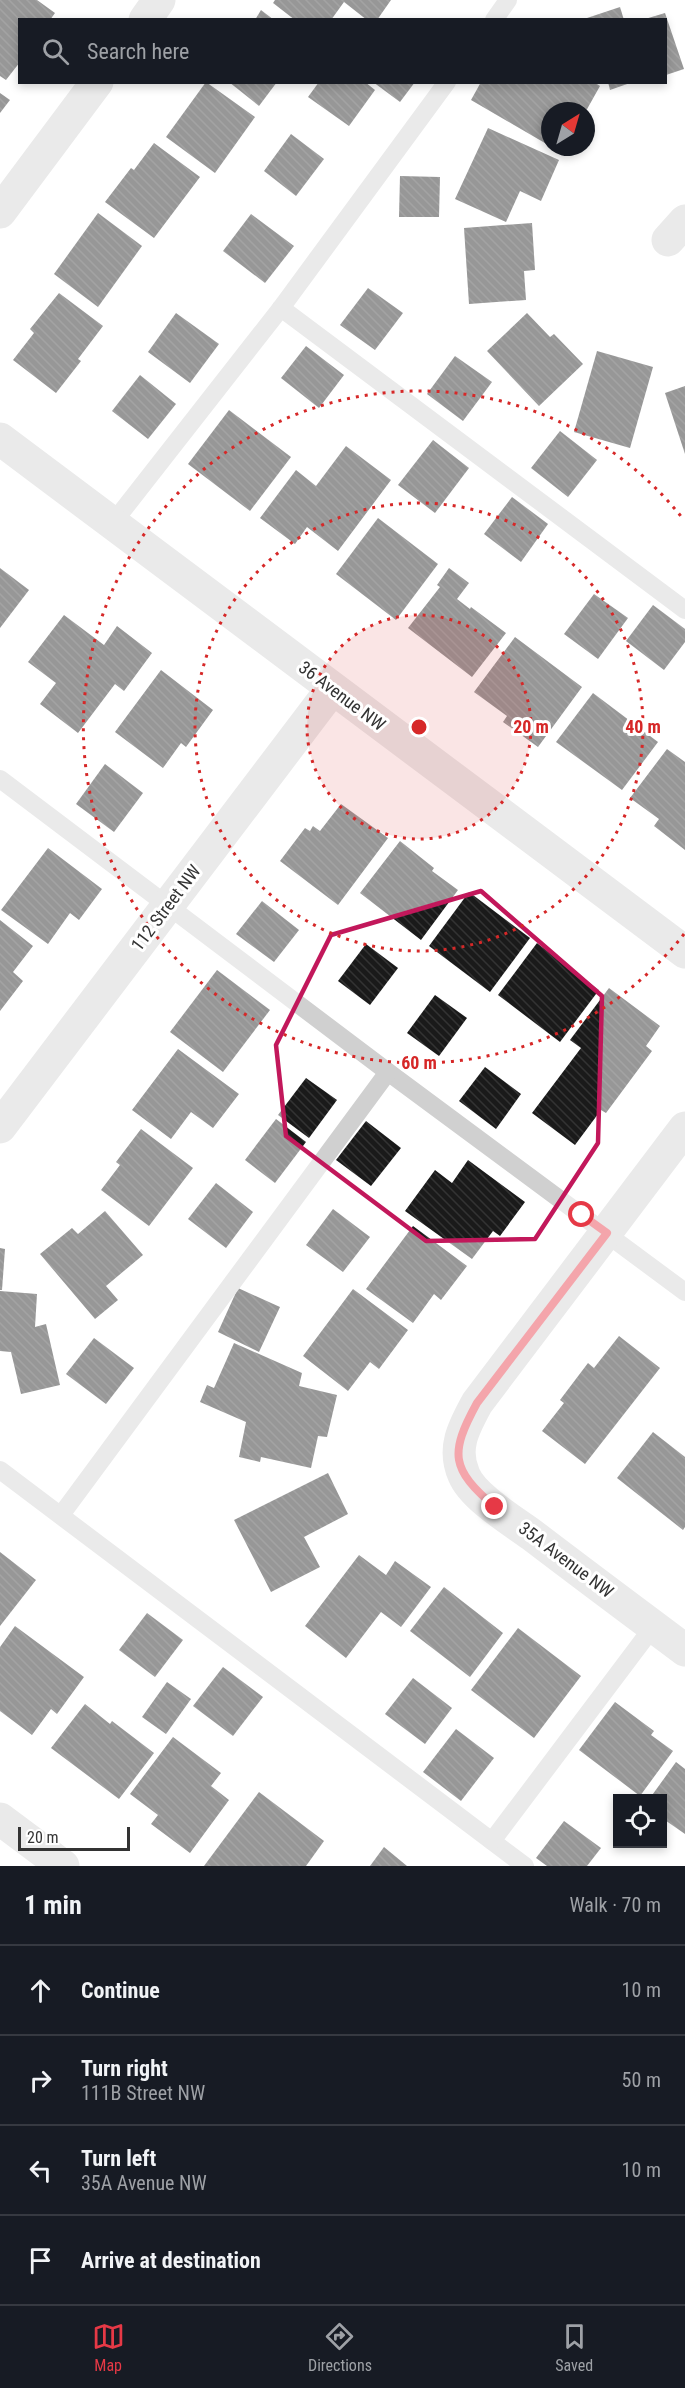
<!DOCTYPE html>
<meta charset="utf-8">
<style>
:root{--surface:#171b24;--page:#242831;--text:#f1f3f6;--muted:#9ea1a6;--line:#363941;--accent:#e63946}
body{margin:0;font-family:"Roboto Condensed",sans-serif;background:var(--page);color:var(--text)}
.controls{position:absolute;right:18px;bottom:18px;display:grid;overflow:hidden;border-radius:0px;box-shadow:0 3px 9px #0003}
.controls button{width:54px;height:54px;display:grid;place-items:center;padding:0;border:0;border-bottom:2px solid var(--line);background:var(--surface);color:var(--text);font:30px sans-serif}
.compass{position:absolute;left:541px;top:102px;width:54px;height:54px;border-radius:50%;background:var(--surface);box-shadow:0 3px 9px #0003;rotate:37deg}
.scale{position:absolute;left:18px;bottom:15px;width:112px;box-sizing:border-box;padding-left:6px;border:3px solid #333;border-top:0;font-size:16px;line-height:21px;white-space:nowrap;color:#333;-webkit-text-stroke:4px #fff;paint-order:stroke}
.stop{position:absolute;width:18px;height:18px;margin:-14px;border:4px solid #e63946;border-radius:50%;background:#fff}
.stop.end{background:#e63946;border-color:#fff;box-shadow:0 2px 6px #0008}
.list{margin:0;padding:0;list-style:none}
h2{display:flex;justify-content:space-between;align-items:center;height:78px;margin:0;padding:0 24px;font-size:26px}
h2 small{font-size:20px;font-weight:400;color:var(--muted)}
.list li{display:grid;grid-template-columns:39px 1fr auto;gap:18px;align-items:center;box-sizing:border-box;height:90px;padding:0 24px;border-top:2px solid var(--line)}
.list b{display:block;font-size:22px;white-space:nowrap}
.list p{margin:0;font-size:20px;white-space:nowrap;color:var(--muted)}
.list em{font-size:20px;font-style:normal;color:var(--muted)}
.icon{flex:none;width:33px;height:33px;fill:none;stroke:currentColor;stroke-width:2;stroke-linecap:round;stroke-linejoin:round}
.map{position:relative;flex:none;width:685px;height:1866px;overflow:hidden}
.search{position:absolute;background:var(--surface);box-shadow:0 3px 9px #0003;left:18px;right:18px;top:18px;height:66px;display:flex;align-items:center;gap:15px;box-sizing:border-box;padding:0 21px;border-radius:0px;color:var(--muted);font-size:22px}
.sheet{height:438px;background:var(--surface)}
nav{display:flex;justify-content:space-around;align-items:center;box-sizing:border-box;height:84px;border-top:2px solid var(--line);background:var(--surface);font-size:16px;color:var(--muted)}
nav a{display:grid;justify-items:center;gap:3px}
nav .on{color:var(--accent)}
.map>svg:first-child{display:block}
.building{fill:url(#building-back-hatch)}
.lines{fill:none;stroke-linecap:round;stroke-linejoin:round}
.service{stroke:#d0d0d0;stroke-width:18}
.minor{stroke:#d0d0d0;stroke-width:33}
.route{stroke:#e63946;stroke-width:8}
.marked{fill:none;stroke:#c2185b;stroke-width:4.5;stroke-linejoin:round}
.ring{fill:none;stroke:#d62828;stroke-width:3;stroke-dasharray:3 6}
.labels{text-anchor:middle;stroke-width:6;stroke-linejoin:round;paint-order:stroke}
.street-label{font-size:18px;fill:#333;stroke:#fff}
.centre{fill:#d62828;stroke:#fff;stroke-width:3}
.ring-label{font-size:18px;text-anchor:middle;font-weight:bold;fill:#d62828;stroke:#fff;stroke-width:6;stroke-linejoin:round;paint-order:stroke}
</style>
<div class="map">
<svg width="685" height="1866" viewBox="0 0 685 1866">
<defs>
<pattern id="building-back-hatch" width="6" height="6" patternUnits="userSpaceOnUse" patternTransform="scale(1.5)"><rect width="6" height="6" fill="#1a1a1a"/><path d="M-1 5l2 2M0 0l6 6M5-1l2 2" fill="none" stroke="#333"/></pattern>
</defs>
<rect width="100%" height="100%" fill="#fff"/>
<!-- building -->
<g class="building">
<path d="M0 0H37L55 13 50 20H20V62L6 80 0 76Z"/>
<path d="M275 0H391L377 20H367L344 2 331 20H295L273 3Z"/>
<path d="M620 7 624 20H584V19Z"/>
<path d="M261 10 274 20H255Z"/>
<path d="M665 13 684 69 666 75V20L645 19Z"/>
<path d="M206 82 255 117 215 173 166 137Z"/>
<path d="M229 82H277L259 106Z"/>
<path d="M319 82H365L375 90 349 126 308 97Z"/>
<path d="M373 82H415L400 102Z"/>
<path d="M481 82H594L600 86 586 111H550V146L471 100Z"/>
<path d="M608 82H630V83L610 90Z"/>
<path d="M0 93 10 100 0 113Z"/>
<path d="M488 128 559 160 541 201 520 191 506 222 455 199Z"/>
<path d="M291 134 324 159 296 196 264 171Z"/>
<path d="M154 143 200 177 154 238 105 202 131 168 134 170Z"/>
<path d="M551 147H565L562 153Z"/>
<path d="M400 176 440 177 439 217H399Z"/>
<path d="M98 213 142 246 98 307 54 274Z"/>
<path d="M251 214 294 246 265 283 223 251Z"/>
<path d="M532 223 535 270 524 271 526 300 469 304 464 228Z"/>
<path d="M368 288 403 313 375 350 340 325Z"/>
<path d="M59 293 103 326 78 359 81 361 56 393 13 360 34 333 30 329Z"/>
<path d="M176 313 219 344 190 383 148 352Z"/>
<path d="M527 313 550 337 554 334 583 364 539 406 487 351Z"/>
<path d="M306 346 344 375 319 408 281 378Z"/>
<path d="M597 351 653 367 630 448 574 432Z"/>
<path d="M455 356 492 382 463 421 427 394Z"/>
<path d="M140 375 176 404 148 439 112 411Z"/>
<path d="M685 386V454L665 393Z"/>
<path d="M229 410 291 457 250 511 188 464Z"/>
<path d="M560 431 597 460 568 497 531 468Z"/>
<path d="M433 440 469 468 435 513 398 485Z"/>
<path d="M346 446 391 480 338 551 307 527 295 544 260 518 296 470 316 486Z"/>
<path d="M512 497 548 524 521 562 484 534Z"/>
<path d="M378 518 438 564 396 620 336 574Z"/>
<path d="M0 568 29 590 0 628Z"/>
<path d="M449 568 469 583 457 599 470 609 471 607 506 633 472 677 408 628 440 587 437 585Z"/>
<path d="M594 594 628 618 598 659 564 634Z"/>
<path d="M653 605 685 629V642L664 670 626 641Z"/>
<path d="M64 615 104 645 117 626 152 653 124 691 115 684 78 733 40 704 56 683 28 662Z"/>
<path d="M515 637 582 687 538 747 503 722 507 716 474 692Z"/>
<path d="M161 670 213 710 186 747 181 743 163 768 115 732Z"/>
<path d="M593 693 658 742 622 790 556 742Z"/>
<path d="M667 749 685 762V850L654 826 659 819 630 798Z"/>
<path d="M105 764 143 793 114 832 76 804Z"/>
<path d="M341 804 388 838 338 905 280 861 305 828 310 831 313 826 320 831Z"/>
<path d="M400 841 434 868 432 871 458 890 421 940 360 893Z"/>
<path d="M48 848 102 889 79 920 70 913 48 944 1 910Z"/>
<path d="M469 892 530 938 490 992 429 946Z"/>
<path d="M262 901 299 930 274 962 236 934Z"/>
<path d="M0 920 33 946 13 972 23 981 0 1011Z"/>
<path d="M537 943 599 990 560 1042 498 995Z"/>
<path d="M366 944 398 968 370 1005 338 981Z"/>
<path d="M217 970 270 1010 223 1072 170 1032Z"/>
<path d="M609 988 660 1026 646 1046 652 1051 606 1113 601 1110 575 1145 532 1113 581 1048 570 1040Z"/>
<path d="M435 995 467 1018 439 1056 407 1033Z"/>
<path d="M178 1049 239 1094 213 1128 191 1112 171 1139 132 1110Z"/>
<path d="M485 1067 521 1094 496 1129 459 1101Z"/>
<path d="M306 1078 337 1100 309 1138 278 1115Z"/>
<path d="M276 1119 306 1142 275 1183 245 1160Z"/>
<path d="M366 1121 401 1148 371 1186 336 1160Z"/>
<path d="M141 1129 193 1168 149 1226 101 1190 120 1165 116 1162Z"/>
<path d="M468 1160 525 1202 500 1236 493 1231 472 1259 405 1211 435 1170 452 1183Z"/>
<path d="M216 1183 253 1212 226 1248 188 1219Z"/>
<path d="M333 1209 370 1237 343 1272 306 1245Z"/>
<path d="M105 1211 143 1255 106 1286 118 1300 95 1319 40 1254 72 1228 78 1234Z"/>
<path d="M413 1226 467 1266 441 1300 434 1294 413 1323 366 1289Z"/>
<path d="M0 1248 5 1249 2 1290H0Z"/>
<path d="M238 1288 280 1307 259 1352 218 1332Z"/>
<path d="M353 1289 408 1330 379 1369 370 1362 348 1391 303 1356Z"/>
<path d="M0 1291 37 1294 35 1327 46 1324 60 1385 21 1394 11 1352 0 1351Z"/>
<path d="M619 1336 660 1368 585 1464 542 1431 564 1403 560 1400 588 1363 594 1368Z"/>
<path d="M94 1338 134 1368 106 1404 66 1374Z"/>
<path d="M234 1343 302 1373 299 1386 337 1395 327 1437 318 1436 311 1468 261 1457 260 1462 239 1457 246 1422 200 1402 207 1385 214 1388Z"/>
<path d="M653 1432 685 1457V1527L683 1530 617 1478Z"/>
<path d="M328 1473 348 1514 304 1537 320 1567 271 1592 234 1520Z"/>
<path d="M0 1552 36 1580 0 1626Z"/>
<path d="M359 1555 386 1575 395 1561 431 1587 401 1627 381 1612 346 1658 305 1626Z"/>
<path d="M444 1587 503 1633 470 1677 410 1631Z"/>
<path d="M147 1613 183 1640 155 1677 119 1650Z"/>
<path d="M15 1626 84 1677 57 1714 51 1709 32 1735 0 1711V1647Z"/>
<path d="M518 1628 581 1676 534 1738 471 1690Z"/>
<path d="M223 1667 263 1697 233 1736 193 1706Z"/>
<path d="M413 1678 452 1708 425 1744 385 1714Z"/>
<path d="M167 1682 191 1699 166 1734 142 1717Z"/>
<path d="M615 1702 654 1731 651 1735 673 1751 640 1796 579 1750Z"/>
<path d="M85 1704 110 1724 112 1721 154 1753 119 1799 51 1748Z"/>
<path d="M456 1729 494 1758 461 1801 423 1772Z"/>
<path d="M173 1737 221 1773 211 1786 229 1800 190 1853 151 1824 158 1815 130 1794Z"/>
<path d="M676 1762 685 1769V1834L662 1818V1798H650Z"/>
<path d="M259 1792 324 1841 306 1866H204Z"/>
<path d="M564 1821 601 1848 587 1866H547L536 1858Z"/>
<path d="M384 1847 407 1866H370Z"/>
</g>
<g class="lines">
<!-- service -->
<g class="service">
<path d="M494 20 508 0"/>
<path d="M281 308 685 610"/>
<path d="M112 524 281 308 447 82"/>
<path d="M0 779 388 1072 685 1292"/>
<path d="M0 1470 525 1866"/>
<path d="M61 1515 388 1072"/>
<path d="M492 1841 653 1627"/>
</g>
<!-- minor -->
<g class="minor">
<path d="M145 20 159 0"/>
<path d="M0 212 97 82"/>
<path d="M668 240 685 221"/>
<path d="M0 439 685 952"/>
<path d="M0 1127 332 689"/>
<path d="M685 1128 477 1403C464 1427 452 1448 464 1475 473 1497 513 1521 532 1535 583 1574 634 1612 685 1650"/>
<path d="M0 1819 63 1866"/>
</g>
</g>
<g class="lines">
<!-- route -->
<path class="route" d="M495 1507C451 1469 449 1454 477 1403L607 1233 582 1215"/>
</g>
<!-- marked area -->
<path d="M0 0H685V1866H0ZM481 891 602 996 598 1143 535 1239 426 1241 286 1136 276 1045 331 935Z" fill="#fff" fill-opacity=".55" fill-rule="evenodd"/>
<path class="marked" d="M481 891 602 996 598 1143 535 1239 426 1241 286 1136 276 1045 331 935Z"/>
<!-- distance rings -->
<circle cx="419" cy="727" r="112" fill="#d62828" fill-opacity=".12"/>
<g class="ring">
<circle cx="419" cy="727" r="112"/>
<circle cx="419" cy="727" r="224"/>
<path d="M684 934A336 336 0 1 1 684 520"/>
</g>
<g class="labels">
<!-- street labels -->
<g class="street-label">
<text transform="translate(342 696) rotate(37)" y="6">36 Avenue NW</text>
<text transform="translate(166 908) rotate(-53)" y="6">112 Street NW</text>
<text transform="translate(566 1560) rotate(37)" y="6">35A Avenue NW</text>
</g>
</g>
<circle cx="419" cy="727" r="9" class="centre"/>
<g class="ring-label">
<text x="531" y="733">20 m</text>
<text x="643" y="733">40 m</text>
<text x="419" y="1069">60 m</text>
</g>
</svg>
<div class="controls">
<button><svg class="icon" aria-label="locate" viewBox="0 0 24 24"><circle cx="12" cy="12" r="6"/><path d="M12 2v4M12 18v4M2 12h4M18 12h4"/></svg></button>
</div>
<svg class="compass" viewBox="-18 -18 36 36"><path d="M0-13l5 13h-10z" fill="#e53935"/><path d="M0 13l5-13h-10z" fill="#9ea1a6"/></svg>
<div class="scale">20 m</div>
<div class="stop" style="left:582px;top:1215px"></div>
<div class="stop end" style="left:495px;top:1507px"></div>
<div class="search"><svg class="icon" aria-label="search" viewBox="0 0 24 24"><circle cx="10" cy="10" r="6"/><path d="M15 15l6 6"/></svg>Search here</div>
</div>
<section class="sheet">
<h2>1 min<small>Walk · 70 m</small></h2>
<ul class="list">
<li><svg class="icon" aria-label="ahead" viewBox="0 0 24 24"><path d="M12 20V5M6 11l6-6 6 6"/></svg><div><b>Continue</b></div><em>10 m</em></li>
<li><svg class="icon" aria-label="right" viewBox="0 0 24 24"><path d="M7 20v-9h11M14 6l5 5-5 5"/></svg><div><b>Turn right</b><p>111B Street NW</p></div><em>50 m</em></li>
<li><svg class="icon" aria-label="left" viewBox="0 0 24 24"><path d="M17 20v-9H6M10 6l-5 5 5 5"/></svg><div><b>Turn left</b><p>35A Avenue NW</p></div><em>10 m</em></li>
<li><svg class="icon" aria-label="arrive" viewBox="0 0 24 24"><path d="M6 21V4h12l-3 4 3 4H6"/></svg><div><b>Arrive at destination</b></div></li>
</ul>
</section>
<nav>
<a class="on"><svg class="icon" aria-label="map" viewBox="0 0 24 24"><path d="M3 6l6-2 6 2 6-2v14l-6 2-6-2-6 2zM9 4v14M15 6v14"/></svg>Map</a>
<a><svg class="icon" aria-label="directions" viewBox="0 0 24 24"><path d="M12 3l9 9-9 9-9-9zM9 14v-3h6M13 9l2 2-2 2"/></svg>Directions</a>
<a><svg class="icon" aria-label="saved" viewBox="0 0 24 24"><path d="M7 4h10v16l-5-4-5 4z"/></svg>Saved</a>
</nav>
